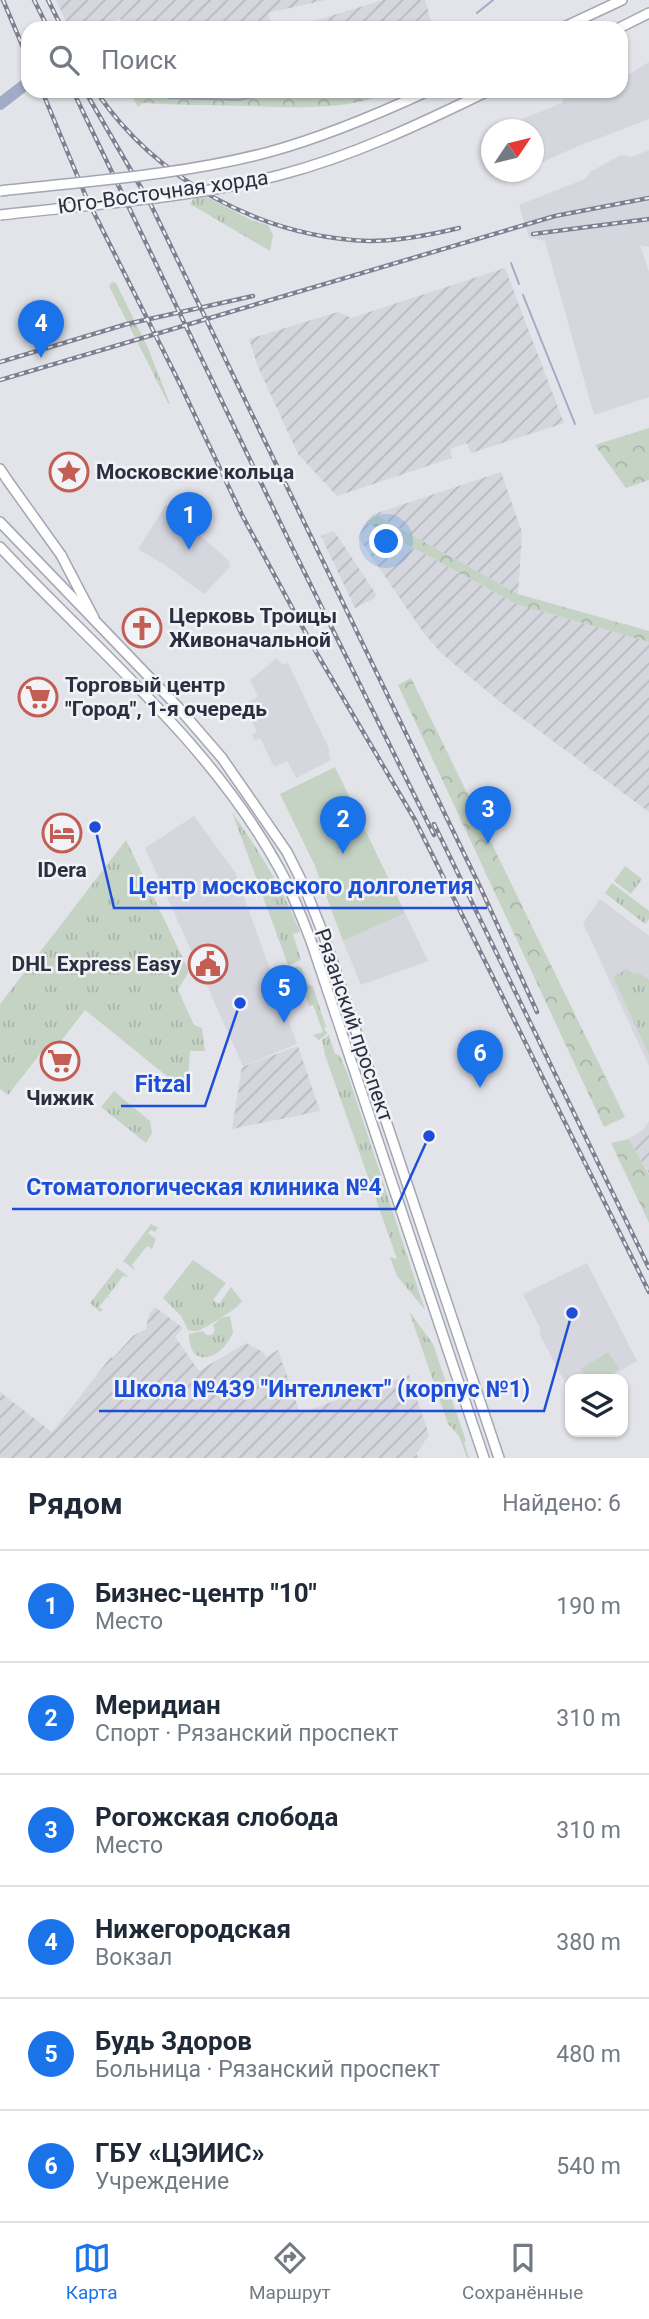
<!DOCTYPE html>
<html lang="ru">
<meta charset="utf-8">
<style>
:root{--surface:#fff;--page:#f2f2f3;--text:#1f2937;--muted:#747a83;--line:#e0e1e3;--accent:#1a73e8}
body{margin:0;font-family:Roboto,sans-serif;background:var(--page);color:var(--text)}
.controls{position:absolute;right:21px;bottom:21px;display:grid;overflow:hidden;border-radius:14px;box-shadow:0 2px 5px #0004}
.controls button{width:63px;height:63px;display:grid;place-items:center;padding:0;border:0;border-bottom:2px solid var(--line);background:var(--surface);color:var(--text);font:35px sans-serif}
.compass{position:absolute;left:481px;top:119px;width:63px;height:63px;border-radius:50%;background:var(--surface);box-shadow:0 2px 5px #0004;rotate:55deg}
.you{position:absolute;left:387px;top:542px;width:24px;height:24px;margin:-18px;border:5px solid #fff;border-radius:50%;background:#1a73e8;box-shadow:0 0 0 10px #1a73e833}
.badge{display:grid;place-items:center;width:46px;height:46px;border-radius:50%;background:var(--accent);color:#fff;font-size:23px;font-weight:700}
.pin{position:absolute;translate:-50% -58px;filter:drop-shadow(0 2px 4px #0008)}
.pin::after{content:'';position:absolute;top:37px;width:24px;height:21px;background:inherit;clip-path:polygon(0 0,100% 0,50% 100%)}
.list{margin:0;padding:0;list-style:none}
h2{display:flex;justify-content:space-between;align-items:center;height:91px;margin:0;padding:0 28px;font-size:30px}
h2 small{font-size:23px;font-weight:400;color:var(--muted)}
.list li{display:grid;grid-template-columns:46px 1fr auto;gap:21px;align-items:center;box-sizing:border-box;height:112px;padding:0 28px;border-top:2px solid var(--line)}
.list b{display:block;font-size:26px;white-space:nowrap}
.list p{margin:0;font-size:23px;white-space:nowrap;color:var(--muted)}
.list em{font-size:23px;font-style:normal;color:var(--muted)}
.icon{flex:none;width:38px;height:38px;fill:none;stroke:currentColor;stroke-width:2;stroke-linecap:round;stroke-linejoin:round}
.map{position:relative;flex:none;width:649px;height:1458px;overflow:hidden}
.search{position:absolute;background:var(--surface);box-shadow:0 2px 5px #0004;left:21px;right:21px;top:21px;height:77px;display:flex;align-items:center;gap:18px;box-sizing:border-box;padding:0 24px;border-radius:21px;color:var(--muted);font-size:26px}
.sheet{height:763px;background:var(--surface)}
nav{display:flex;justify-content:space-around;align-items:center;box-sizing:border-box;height:98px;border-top:2px solid var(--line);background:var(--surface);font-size:19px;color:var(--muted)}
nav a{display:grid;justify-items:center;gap:4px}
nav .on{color:var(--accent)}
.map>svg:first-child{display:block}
.built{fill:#d5d6de}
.industrial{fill:url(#industrial-furrows)}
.grass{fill:url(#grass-tufts)}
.forest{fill:url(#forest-crowns)}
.garden{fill:#c5d3c5}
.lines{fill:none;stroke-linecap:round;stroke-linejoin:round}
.stream{stroke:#a1aac6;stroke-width:2}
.river{stroke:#a1aac6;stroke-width:12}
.primary-casing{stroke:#a3a6b4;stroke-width:12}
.primary{stroke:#fff;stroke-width:9}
.rail-casing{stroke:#7e8092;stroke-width:4.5}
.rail{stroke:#f2f3f7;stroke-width:2;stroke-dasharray:5;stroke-linecap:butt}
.primary-bridge-casing{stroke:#a3a6b4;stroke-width:12;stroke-linecap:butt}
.primary-bridge{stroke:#fff;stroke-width:9}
.labels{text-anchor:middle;stroke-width:5;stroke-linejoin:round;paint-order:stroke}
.street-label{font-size:21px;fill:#2c2f40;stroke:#f2f3f7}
.poi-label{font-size:21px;font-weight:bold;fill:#2c2f40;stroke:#f2f3f7;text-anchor:start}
.leader{fill:none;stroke:#1d4ed8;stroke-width:2.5}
.callout-dot{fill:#1d4ed8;stroke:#f2f3f7;stroke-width:2.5}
.callout-label{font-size:23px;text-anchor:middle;font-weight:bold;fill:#1d4ed8;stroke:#f2f3f7;stroke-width:5;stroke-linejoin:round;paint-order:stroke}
</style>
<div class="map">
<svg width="649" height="1458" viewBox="0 0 649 1458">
<defs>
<pattern id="industrial-furrows" width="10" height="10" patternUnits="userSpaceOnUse" patternTransform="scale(1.75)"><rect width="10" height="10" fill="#d5d6de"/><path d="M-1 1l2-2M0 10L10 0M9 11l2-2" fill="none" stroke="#b7b8c0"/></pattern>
<pattern id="grass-tufts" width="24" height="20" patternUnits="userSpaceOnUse" patternTransform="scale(1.75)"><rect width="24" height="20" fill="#c5d3c5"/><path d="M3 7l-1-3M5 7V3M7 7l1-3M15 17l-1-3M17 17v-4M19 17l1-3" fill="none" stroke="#a9b5aa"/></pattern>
<pattern id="forest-crowns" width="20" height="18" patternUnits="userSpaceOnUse" patternTransform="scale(1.75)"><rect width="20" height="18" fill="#c5d3c5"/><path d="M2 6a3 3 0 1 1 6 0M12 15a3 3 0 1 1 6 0" fill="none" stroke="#a9b5aa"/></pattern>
</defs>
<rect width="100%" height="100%" fill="#e3e4ea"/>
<!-- built -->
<g class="built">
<path d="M649 62V119L576 147 534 166V130L497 129 562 103 565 91H621V79Z"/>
<path d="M649 150V247L640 245 649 272V397L594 415 545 241 529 238 519 205 585 179 590 172 621 155 632 157Z"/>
<path d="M166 505 229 561 230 567 204 594 165 565 138 549Z"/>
<path d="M277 658 282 665 288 663 330 751 328 752 331 760 296 778 287 761 274 767 260 738 255 741 252 735 257 732 243 704 258 697 250 680Z"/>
<path d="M194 816 235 872 297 1044 243 1066 145 848Z"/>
<path d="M600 899 649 936V1066L583 923Z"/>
<path d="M405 913 428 961 361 985 343 941Z"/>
<path d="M587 1263 637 1361 607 1379H570V1392L539 1333 541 1330 523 1294Z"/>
</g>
<!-- industrial -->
<g class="industrial">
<path d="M56 0H325L268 13 273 28H128L120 19 85 28H69Z"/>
<path d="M383 0H425L433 28H291Z"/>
<path d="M505 268 564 423 471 453 467 443 450 449 452 458 337 496 298 454 258 367 249 339 338 312 351 318Z"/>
<path d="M501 472 522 532 518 594 374 514Z"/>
<path d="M366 522 516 604 649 642V812L499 701 441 653 423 632 358 537Z"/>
<path d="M334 531 376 594 375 598 355 608 321 536Z"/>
<path d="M298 1046 320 1111 232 1129 242 1067Z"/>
<path d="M649 1121V1174L629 1139 643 1130Z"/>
<path d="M155 1307 183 1328 175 1337 199 1371 246 1343 263 1352 266 1357 278 1350 300 1413 409 1375 429 1435 416 1454 419 1458H0V1392L52 1432 111 1357 113 1358 133 1336 146 1329 149 1314Z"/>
</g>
<!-- grass -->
<g class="grass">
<path d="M201 194 251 220 268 225 273 235 270 251 190 204 195 197Z"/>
<path d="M112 282 116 283 148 348 170 404 168 403 109 286Z"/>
<path d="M70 454C82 456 87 463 87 475L81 486 68 490 56 485C47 471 53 456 70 454Z"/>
<path d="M232 812C259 851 283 888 300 932L293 934 301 960 288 965Z"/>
<path d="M126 840 188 969V973L178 990 194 1025 202 1028 205 1051H190L188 1081 184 1090 85 1010 48 1058 41 1053 8 1095 0 1089V1004Z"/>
<path d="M625 866 642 879 631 894 614 881Z"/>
<path d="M612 883 649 911V919L645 924 605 893Z"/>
<path d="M297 966 302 968 307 983 313 987 326 1027 324 1028 326 1032 328 1033 319 1040 313 1035 323 1032 313 1005 309 1006 296 968 290 970Z"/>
<path d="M627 969 634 974 639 973 649 980V1055L613 977Z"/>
<path d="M329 1035 335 1054 339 1055 347 1072 425 1310 397 1276 390 1257 397 1259 325 1055 322 1040Z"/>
<path d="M114 1091 150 1121 152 1133 146 1143 101 1107Z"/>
<path d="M151 1224 158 1228 155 1232 151 1230 148 1233 156 1239 152 1249 147 1246 132 1265 135 1270 123 1261Z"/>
<path d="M193 1260 226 1283 213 1300 219 1304 231 1287 242 1301C238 1309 208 1326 200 1330 195 1332 193 1331 188 1330L181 1316 163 1298Z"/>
<path d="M117 1268 129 1277 123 1276 108 1296 112 1299 107 1297 99 1307 103 1310 100 1312 90 1303Z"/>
<path d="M409 1311 433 1344 466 1441 464 1442 469 1458H467L459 1436 448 1424Z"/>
<path d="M230 1316 233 1332C224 1358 189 1372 189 1334L203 1331 206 1335H212L215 1330 213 1325 221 1318Z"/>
</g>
<!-- forest -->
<g class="forest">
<path d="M137 91H187L199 93 228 91H392C347 112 294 107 245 106 210 105 177 105 143 103L138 107 132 97Z"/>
<path d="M649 428V480L626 488 595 445Z"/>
<path d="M374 514 518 594 649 631V642L516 604 366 522Z"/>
<path d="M411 678 625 1117 604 1127 398 685Z"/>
<path d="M629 1139 649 1175V1223L611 1143Z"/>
</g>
<!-- garden -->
<g class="garden">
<path d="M335 767 405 913 343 941 315 866 280 794Z"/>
<path d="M608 1352 619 1369 602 1379H587L581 1369Z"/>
</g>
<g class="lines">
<!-- stream -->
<g class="stream">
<path d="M477 13 493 0"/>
<path d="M150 91 169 98 239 100 281 91"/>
<path d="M298 91 334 96 369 91"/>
<path d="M511 263 519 284"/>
<path d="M523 295 575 424"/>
</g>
<!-- river -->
<path class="river" d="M0 104 26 84"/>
<defs>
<g id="primary">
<path d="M562 28 622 0"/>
<path d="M619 28 649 13"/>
<path d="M0 469 8 481"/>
<path d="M0 522 177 706 222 758 287 852 304 886 324 936 499 1458"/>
<path d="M0 547C96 650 210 742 279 868 292 891 301 916 311 941L484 1458"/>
<path d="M61 555 94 618"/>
</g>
</defs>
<!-- primary casing -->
<use href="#primary" class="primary-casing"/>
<!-- primary -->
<use href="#primary" class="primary"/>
<defs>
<g id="rail">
<path d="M3 0 28 59"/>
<path d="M34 0 48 28"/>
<path d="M48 0 62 28"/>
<path d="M42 91 87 199 181 386 242 515 316 652 415 820 649 1292"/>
<path d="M73 91 290 543 434 835"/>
<path d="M85 91 151 205 482 891 537 1012"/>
<path d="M96 91C156 180 261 237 369 241 400 241 430 235 459 228"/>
<path d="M533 234 649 219"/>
<path d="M0 362 127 324 253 296"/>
<path d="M0 380 555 216 649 198"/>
<path d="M434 824 649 1268"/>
</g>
</defs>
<!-- rail casing -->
<use href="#rail" class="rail-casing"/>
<!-- rail -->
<use href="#rail" class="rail"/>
<defs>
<g id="primary-bridge">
<path d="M0 191C89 181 182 175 269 152 324 137 376 115 428 91"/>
<path d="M0 215C93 204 189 199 280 175 353 156 420 124 488 91"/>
<path d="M8 481 61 555"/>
</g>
</defs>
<!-- primary-bridge casing -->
<use href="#primary-bridge" class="primary-bridge-casing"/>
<!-- primary-bridge -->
<use href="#primary-bridge" class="primary-bridge"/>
</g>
<!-- icons -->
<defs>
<symbol id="sight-ring" viewBox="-11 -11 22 22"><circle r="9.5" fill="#f2f3f7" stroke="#c35e54" stroke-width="1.5"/><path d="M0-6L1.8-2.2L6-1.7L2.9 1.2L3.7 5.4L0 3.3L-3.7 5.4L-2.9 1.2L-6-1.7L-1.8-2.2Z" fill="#c35e54"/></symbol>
<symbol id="church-ring" viewBox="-11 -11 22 22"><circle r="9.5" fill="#f2f3f7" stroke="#c35e54" stroke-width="1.5"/><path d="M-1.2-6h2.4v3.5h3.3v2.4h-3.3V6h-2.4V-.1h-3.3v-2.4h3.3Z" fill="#c35e54"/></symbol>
<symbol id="supermarket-ring" viewBox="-11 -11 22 22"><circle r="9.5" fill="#f2f3f7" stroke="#c35e54" stroke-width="1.5"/><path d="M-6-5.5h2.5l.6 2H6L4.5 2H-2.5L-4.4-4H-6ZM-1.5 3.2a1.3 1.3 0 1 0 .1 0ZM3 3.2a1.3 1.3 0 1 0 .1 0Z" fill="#c35e54"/></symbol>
<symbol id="hotel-ring" viewBox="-11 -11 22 22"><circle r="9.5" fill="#f2f3f7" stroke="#c35e54" stroke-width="1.5"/><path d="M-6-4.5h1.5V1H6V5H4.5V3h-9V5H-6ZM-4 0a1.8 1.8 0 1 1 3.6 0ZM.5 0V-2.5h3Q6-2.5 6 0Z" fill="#c35e54"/></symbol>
<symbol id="civic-ring" viewBox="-11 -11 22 22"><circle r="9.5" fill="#f2f3f7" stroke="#c35e54" stroke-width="1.5"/><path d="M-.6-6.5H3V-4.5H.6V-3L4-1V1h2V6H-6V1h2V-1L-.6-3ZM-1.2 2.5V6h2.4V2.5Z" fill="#c35e54"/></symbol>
</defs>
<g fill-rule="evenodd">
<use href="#sight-ring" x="47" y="450" width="44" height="44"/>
<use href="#church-ring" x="120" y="606" width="44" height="44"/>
<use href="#supermarket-ring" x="16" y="675" width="44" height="44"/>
<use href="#hotel-ring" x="40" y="811" width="44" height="44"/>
<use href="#civic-ring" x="186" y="942" width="44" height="44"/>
<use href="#supermarket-ring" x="38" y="1039" width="44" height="44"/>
</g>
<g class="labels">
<!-- street labels -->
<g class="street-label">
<text transform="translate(163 192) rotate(-8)" y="7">Юго-Восточная хорда</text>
<text transform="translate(354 1025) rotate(71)" y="7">Рязанский проспект</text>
</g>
<!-- poi labels -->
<g class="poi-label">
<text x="96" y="479">Московские кольца</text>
<text x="169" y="623">Церковь Троицы<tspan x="169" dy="24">Живоначальной</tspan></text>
<text x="65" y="692">Торговый центр<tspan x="65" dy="24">"Город", 1-я очередь</tspan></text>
<text x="62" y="877" text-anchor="middle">IDera</text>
<text x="181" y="971" text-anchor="end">DHL Express Easy</text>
<text x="60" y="1105" text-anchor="middle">Чижик</text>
</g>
</g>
<!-- callouts -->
<path class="leader" d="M95 827L114 908H487M240 1003L205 1106H121M429 1136L396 1209H12M572 1313L544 1411H99"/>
<g class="callout-dot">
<circle cx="95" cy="827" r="7"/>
<circle cx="240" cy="1003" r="7"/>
<circle cx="429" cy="1136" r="7"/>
<circle cx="572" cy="1313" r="7"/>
</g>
<g class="callout-label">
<text x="301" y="894">Центр московского долголетия</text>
<text x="163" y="1092">Fitzal</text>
<text x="204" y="1195">Стоматологическая клиника №4</text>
<text x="322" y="1397">Школа №439 "Интеллект" (корпус №1)</text>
</g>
</svg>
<div class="controls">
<button><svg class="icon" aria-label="layers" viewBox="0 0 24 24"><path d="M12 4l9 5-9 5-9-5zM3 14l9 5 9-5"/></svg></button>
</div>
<svg class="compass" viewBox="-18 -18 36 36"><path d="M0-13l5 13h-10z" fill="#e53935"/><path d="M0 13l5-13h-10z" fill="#747a83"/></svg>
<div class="you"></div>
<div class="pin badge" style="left:189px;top:550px">1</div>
<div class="pin badge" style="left:343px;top:854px">2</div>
<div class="pin badge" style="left:488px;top:844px">3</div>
<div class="pin badge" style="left:41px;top:358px">4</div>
<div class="pin badge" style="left:284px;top:1023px">5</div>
<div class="pin badge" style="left:480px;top:1088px">6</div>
<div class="search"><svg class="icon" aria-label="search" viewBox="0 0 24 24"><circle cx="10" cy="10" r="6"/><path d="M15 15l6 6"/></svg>Поиск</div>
</div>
<section class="sheet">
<h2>Рядом<small>Найдено: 6</small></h2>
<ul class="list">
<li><span class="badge">1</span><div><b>Бизнес-центр &quot;10&quot;</b><p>Место</p></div><em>190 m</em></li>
<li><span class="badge">2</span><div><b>Меридиан</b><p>Спорт · Рязанский проспект</p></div><em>310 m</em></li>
<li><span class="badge">3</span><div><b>Рогожская слобода</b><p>Место</p></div><em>310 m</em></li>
<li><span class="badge">4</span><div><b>Нижегородская</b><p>Вокзал</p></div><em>380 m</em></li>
<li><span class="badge">5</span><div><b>Будь Здоров</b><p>Больница · Рязанский проспект</p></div><em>480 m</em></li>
<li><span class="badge">6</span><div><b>ГБУ «ЦЭИИС»</b><p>Учреждение</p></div><em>540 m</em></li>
</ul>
</section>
<nav>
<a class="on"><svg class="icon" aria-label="map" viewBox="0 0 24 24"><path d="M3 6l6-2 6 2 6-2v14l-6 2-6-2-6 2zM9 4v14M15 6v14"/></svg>Карта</a>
<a><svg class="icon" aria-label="directions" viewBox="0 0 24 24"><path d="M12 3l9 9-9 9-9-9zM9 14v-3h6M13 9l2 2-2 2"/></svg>Маршрут</a>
<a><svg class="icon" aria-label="saved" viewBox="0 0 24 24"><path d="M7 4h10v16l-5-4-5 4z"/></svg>Сохранённые</a>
</nav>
